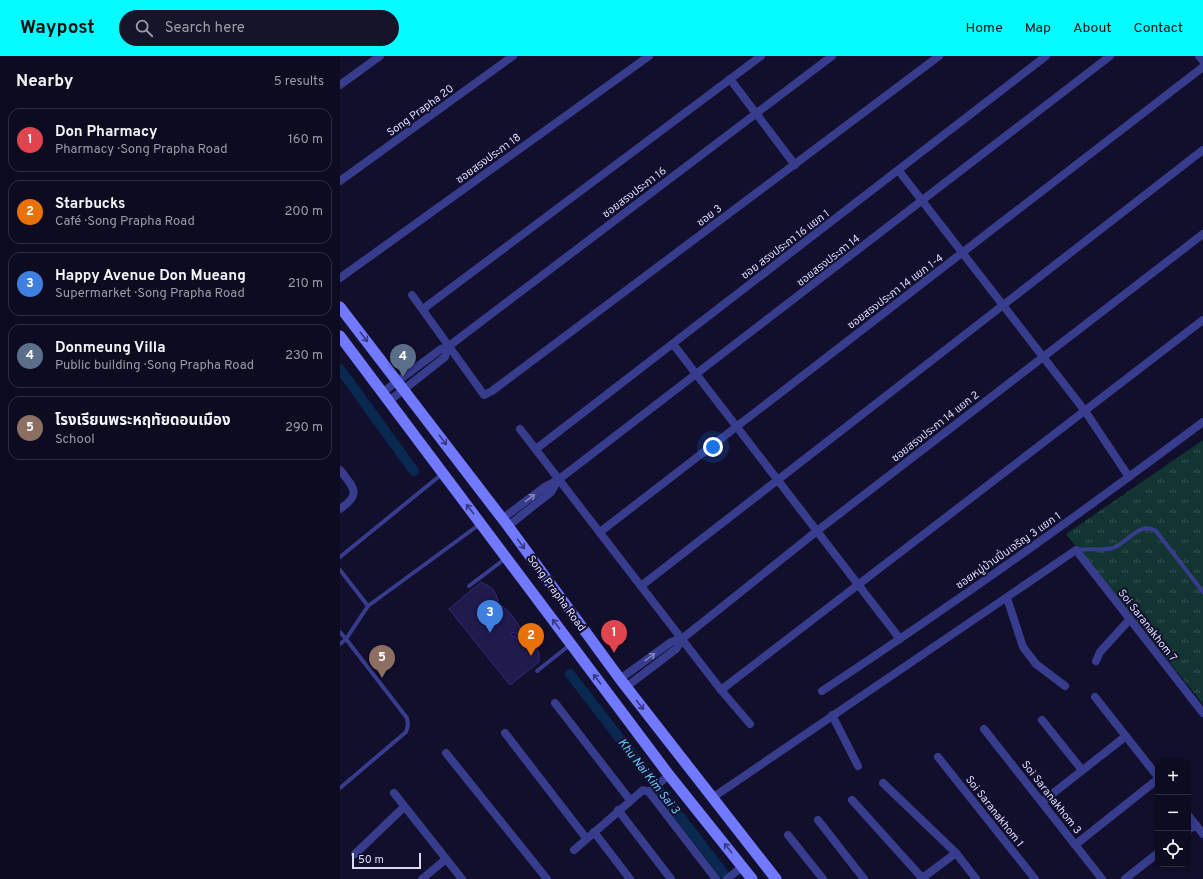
<!DOCTYPE html>
<meta charset="utf-8">
<style>
:root{--surface:#0d0b20;--page:#161429;--text:#f1f3f6;--muted:#9a9ba5;--line:#2d2b3e;--accent:#05fcff}
body{margin:0;font-family:Overpass,"Noto Sans Thai",sans-serif;background:var(--page);color:var(--text)}
.controls{position:absolute;right:12px;bottom:12px;display:grid;overflow:hidden;border-radius:8px;box-shadow:0 2px 10px #0003}
.controls button{width:36px;height:36px;display:grid;place-items:center;padding:0;border:0;border-bottom:1px solid var(--line);background:var(--surface);color:var(--text);font:20px sans-serif}
.scale{position:absolute;left:12px;bottom:10px;width:69px;box-sizing:border-box;padding-left:4px;border:2px solid #dad9ff;border-top:0;font-size:11px;line-height:14px;white-space:nowrap;color:#dad9ff;-webkit-text-stroke:3px #110f2b;paint-order:stroke}
.you{position:absolute;left:373px;top:391px;width:14px;height:14px;margin:-10px;border:3px solid #fff;border-radius:50%;background:#1a73e8;box-shadow:0 0 0 6px #1a73e833}
.badge{display:grid;place-items:center;width:26px;height:26px;border-radius:50%;background:var(--accent);color:#fff;font-size:13px;font-weight:700}
.pin{position:absolute;translate:-50% -33px;filter:drop-shadow(0 1px 2px #0008)}
.pin::after{content:'';position:absolute;top:21px;width:14px;height:12px;background:inherit;clip-path:polygon(0 0,100% 0,50% 100%)}
.list{margin:0;padding:0;list-style:none}
h2{display:flex;justify-content:space-between;align-items:center;height:52px;margin:0;padding:0 16px;font-size:17px}
h2 small{font-size:13px;font-weight:400;color:var(--muted)}
.list li{display:grid;grid-template-columns:26px 1fr auto;gap:12px;align-items:center;box-sizing:border-box;height:64px;margin:0 8px 8px;padding:0 8px;border:1px solid var(--line);border-radius:12px}
.list b{display:block;font-size:15px;white-space:nowrap}
.list p{margin:0;font-size:13px;white-space:nowrap;color:var(--muted)}
.list em{font-size:13px;font-style:normal;color:var(--muted)}
.icon{flex:none;width:22px;height:22px;fill:none;stroke:currentColor;stroke-width:2;stroke-linecap:round;stroke-linejoin:round}
.map{position:relative;flex:none;width:863px;height:823px;overflow:hidden}
header{display:flex;align-items:center;gap:24px;box-sizing:border-box;height:56px;padding:0 20px;background:var(--accent);color:#111}
header strong{font-size:19px}
nav{display:flex;gap:22px;margin-inline-start:auto;font-size:14px}
.search{width:280px;height:36px;background:var(--page);display:flex;align-items:center;gap:10px;box-sizing:border-box;padding:0 14px;border-radius:22px;color:var(--muted);font-size:15px}
main{display:flex}
aside{flex:1;background:var(--surface)}
.map>svg:first-child{display:block}
.grass{fill:url(#grass-tufts)}
.lines{fill:none;stroke-linecap:round;stroke-linejoin:round}
.canal{stroke:#092950;stroke-width:10}
.building{fill:#201a4d;stroke:#332b7b}
.lane{stroke:#373c8d;stroke-width:4}
.street{stroke:#373c8d;stroke-width:8}
.secondary{stroke:#7079ff;stroke-width:11}
.oneway{stroke:#373980}
.oneway2{stroke:#8083c0}
.labels{text-anchor:middle;stroke-width:4;stroke-linejoin:round;paint-order:stroke}
.street-label{font-size:11px;fill:#dad9ff;stroke:#110f2b}
.water-label{font-size:12px;font-style:italic;fill:#67c6ff;stroke:#110f2b}
</style>
<header>
<strong>Waypost</strong>
<div class="search"><svg class="icon" aria-label="search" viewBox="0 0 24 24"><circle cx="10" cy="10" r="6"/><path d="M15 15l6 6"/></svg>Search here</div>
<nav><a>Home</a><a>Map</a><a>About</a><a>Contact</a></nav>
</header>
<main>
<aside>
<h2>Nearby<small>5 results</small></h2>
<ul class="list">
<li><span class="badge" style="background:#e0444e">1</span><div><b>Don Pharmacy</b><p>Pharmacy · Song Prapha Road</p></div><em>160 m</em></li>
<li><span class="badge" style="background:#e8710a">2</span><div><b>Starbucks</b><p>Café · Song Prapha Road</p></div><em>200 m</em></li>
<li><span class="badge" style="background:#3f7fe0">3</span><div><b>Happy Avenue Don Mueang</b><p>Supermarket · Song Prapha Road</p></div><em>210 m</em></li>
<li><span class="badge" style="background:#5c6f8a">4</span><div><b>Donmeung Villa</b><p>Public building · Song Prapha Road</p></div><em>230 m</em></li>
<li><span class="badge" style="background:#8d6e63">5</span><div><b>โรงเรียนพระหฤทัยดอนเมือง</b><p>School</p></div><em>290 m</em></li>
</ul>
</aside>
<div class="map">
<svg width="863" height="823" viewBox="0 0 863 823">
<defs>
<pattern id="grass-tufts" width="24" height="20" patternUnits="userSpaceOnUse"><rect width="24" height="20" fill="#123531"/><path d="M3 7l-1-3M5 7V3M7 7l1-3M15 17l-1-3M17 17v-4M19 17l1-3" fill="none" stroke="#345250"/></pattern>
</defs>
<rect width="100%" height="100%" fill="#110f2b"/>
<!-- grass -->
<path class="grass" d="M863 384V648L726 478Z"/>
<g class="lines">
<!-- canal -->
<g class="canal">
<path d="M0 313 74 415"/>
<path d="M230 618 388 823"/>
</g>
</g>
<!-- building -->
<path class="building" d="M141 526 152 532 156 539 158 545 154 549 155 560 158 559 157 552 158 549 162 550 170 557 182 574V578L177 579 173 576 171 579 178 582 190 581V585L194 588 199 597V606L170 629 109 553Z"/>
<g class="lines">
<!-- lane -->
<g class="lane">
<path d="M736 494C748 492 764 495 773 492 788 486 800 465 816 475L863 536"/>
<path d="M0 501 102 418"/>
<path d="M0 514 28 550 140 468"/>
<path d="M129 530 166 502"/>
<path d="M0 576 6 583 0 588"/>
<path d="M197 615 231 588"/>
<path d="M0 732 66 676 68 669 67 662 6 583 28 550"/>
</g>
<!-- street -->
<g class="street">
<path d="M859 0 863 5"/>
<path d="M390 23 455 109"/>
<path d="M0 29 40 0"/>
<path d="M559 115 745 355 789 421"/>
<path d="M0 125 173 0"/>
<path d="M0 222 309 0"/>
<path d="M72 239 144 339 152 335 599 0"/>
<path d="M83 253 421 0"/>
<path d="M333 288 560 583"/>
<path d="M43 336 101 293 109 290 492 0"/>
<path d="M49 345 105 301 109 290"/>
<path d="M180 373 381 634 410 668"/>
<path d="M196 393 706 0"/>
<path d="M0 414C14 432 22 438 0 453"/>
<path d="M162 463 206 430 218 424 770 0"/>
<path d="M168 470 211 436 218 424"/>
<path d="M260 476 863 11"/>
<path d="M301 530 863 94"/>
<path d="M667 542 683 591 696 608 725 630"/>
<path d="M756 605 760 596 790 563"/>
<path d="M280 623 331 586 343 582"/>
<path d="M286 631 336 593 343 582 477 475 863 178"/>
<path d="M381 634 863 264"/>
<path d="M482 635C612 549 739 459 863 366"/>
<path d="M755 641 818 721"/>
<path d="M215 647 290 744"/>
<path d="M492 659 518 710"/>
<path d="M702 664 742 714"/>
<path d="M644 673 762 823"/>
<path d="M165 677 246 782"/>
<path d="M106 697 207 823"/>
<path d="M598 701 695 823"/>
<path d="M543 727 616 797 636 823"/>
<path d="M309 736 376 823"/>
<path d="M54 737 122 823"/>
<path d="M372 742 736 494 863 657"/>
<path d="M512 744 583 823"/>
<path d="M702 746 786 680"/>
<path d="M278 754 331 823"/>
<path d="M848 759 863 778"/>
<path d="M478 764 524 823"/>
<path d="M848 774 856 769"/>
<path d="M254 776 290 823"/>
<path d="M448 779 483 823"/>
<path d="M735 789 818 723"/>
<path d="M234 794 303 734 309 736 329 719"/>
<path d="M15 798 64 751"/>
<path d="M82 823 106 803"/>
<path d="M387 823 403 810"/>
<path d="M581 823 616 797"/>
<path d="M785 823 818 797"/>
</g>
<!-- secondary -->
<g class="secondary">
<path d="M0 251 168 470 280 623 436 823"/>
<path d="M0 280 329 719 412 823"/>
</g>
</g>
<!-- one-way arrows -->
<defs><path id="oneway-shaft" d="M-6 0H5M1.5-3L5.5 0L1.5 3" fill="none" stroke-width="1.6" stroke-linecap="round" stroke-linejoin="round"/></defs>
<g class="oneway">
<use href="#oneway-shaft" transform="translate(24 281) rotate(52)"/>
<use href="#oneway-shaft" transform="translate(103 384) rotate(53)"/>
<use href="#oneway-shaft" transform="translate(130 453) rotate(-128)"/>
<use href="#oneway-shaft" transform="translate(181 488) rotate(54)"/>
<use href="#oneway-shaft" transform="translate(216 568) rotate(-127)"/>
<use href="#oneway-shaft" transform="translate(257 623) rotate(-127)"/>
<use href="#oneway-shaft" transform="translate(300 649) rotate(52)"/>
<use href="#oneway-shaft" transform="translate(388 792) rotate(-129)"/>
</g>
<g class="oneway2">
<use href="#oneway-shaft" transform="translate(190 442) rotate(-37)"/>
<use href="#oneway-shaft" transform="translate(310 601) rotate(-36)"/>
</g>
<g class="labels">
<!-- street labels -->
<g class="street-label">
<text transform="translate(80 54) rotate(-36)" y="4">Song Prapha 20</text>
<text transform="translate(148 102) rotate(-36)" y="4">ซอยสรงประภา 18</text>
<text transform="translate(294 136) rotate(-37)" y="4">ซอยสรงประภา 16</text>
<text transform="translate(369 159) rotate(-37)" y="4">ซอย 3</text>
<text transform="translate(445 188) rotate(-37)" y="4">ซอย สรงประภา 16 แยก 1</text>
<text transform="translate(488 204) rotate(-38)" y="4">ซอยสรงประภา 14</text>
<text transform="translate(555 235) rotate(-37)" y="4">ซอยสรงประภา 14 แยก 1-4</text>
<text transform="translate(595 370) rotate(-38)" y="4">ซอยสรงประภา 14 แยก 2</text>
<text transform="translate(668 494) rotate(-35)" y="4">ซอยหมู่บ้านปิ่นเจริญ 3 แยก 1</text>
<text transform="translate(217 537) rotate(54)" y="4">Song Prapha Road</text>
<text transform="translate(808 569) rotate(52)" y="4">Soi Saranakhom 7</text>
<text transform="translate(712 741) rotate(52)" y="4">Soi Saranakhom 3</text>
<text transform="translate(655 755) rotate(52)" y="4">Soi Saranakhom 1</text>
</g>
<!-- water labels -->
<g class="water-label">
<text transform="translate(309 720) rotate(52)" y="4">Khu Nai Kim Sai 3</text>
</g>
</g>
</svg>
<div class="controls">
<button>+</button>
<button>−</button>
<button><svg class="icon" aria-label="locate" viewBox="0 0 24 24"><circle cx="12" cy="12" r="6"/><path d="M12 2v4M12 18v4M2 12h4M18 12h4"/></svg></button>
</div>
<div class="scale">50 m</div>
<div class="you"></div>
<div class="pin badge" style="left:274px;top:597px;background:#e0444e">1</div>
<div class="pin badge" style="left:191px;top:600px;background:#e8710a">2</div>
<div class="pin badge" style="left:150px;top:577px;background:#3f7fe0">3</div>
<div class="pin badge" style="left:63px;top:321px;background:#5c6f8a">4</div>
<div class="pin badge" style="left:42px;top:622px;background:#8d6e63">5</div>
</div>
</main>
